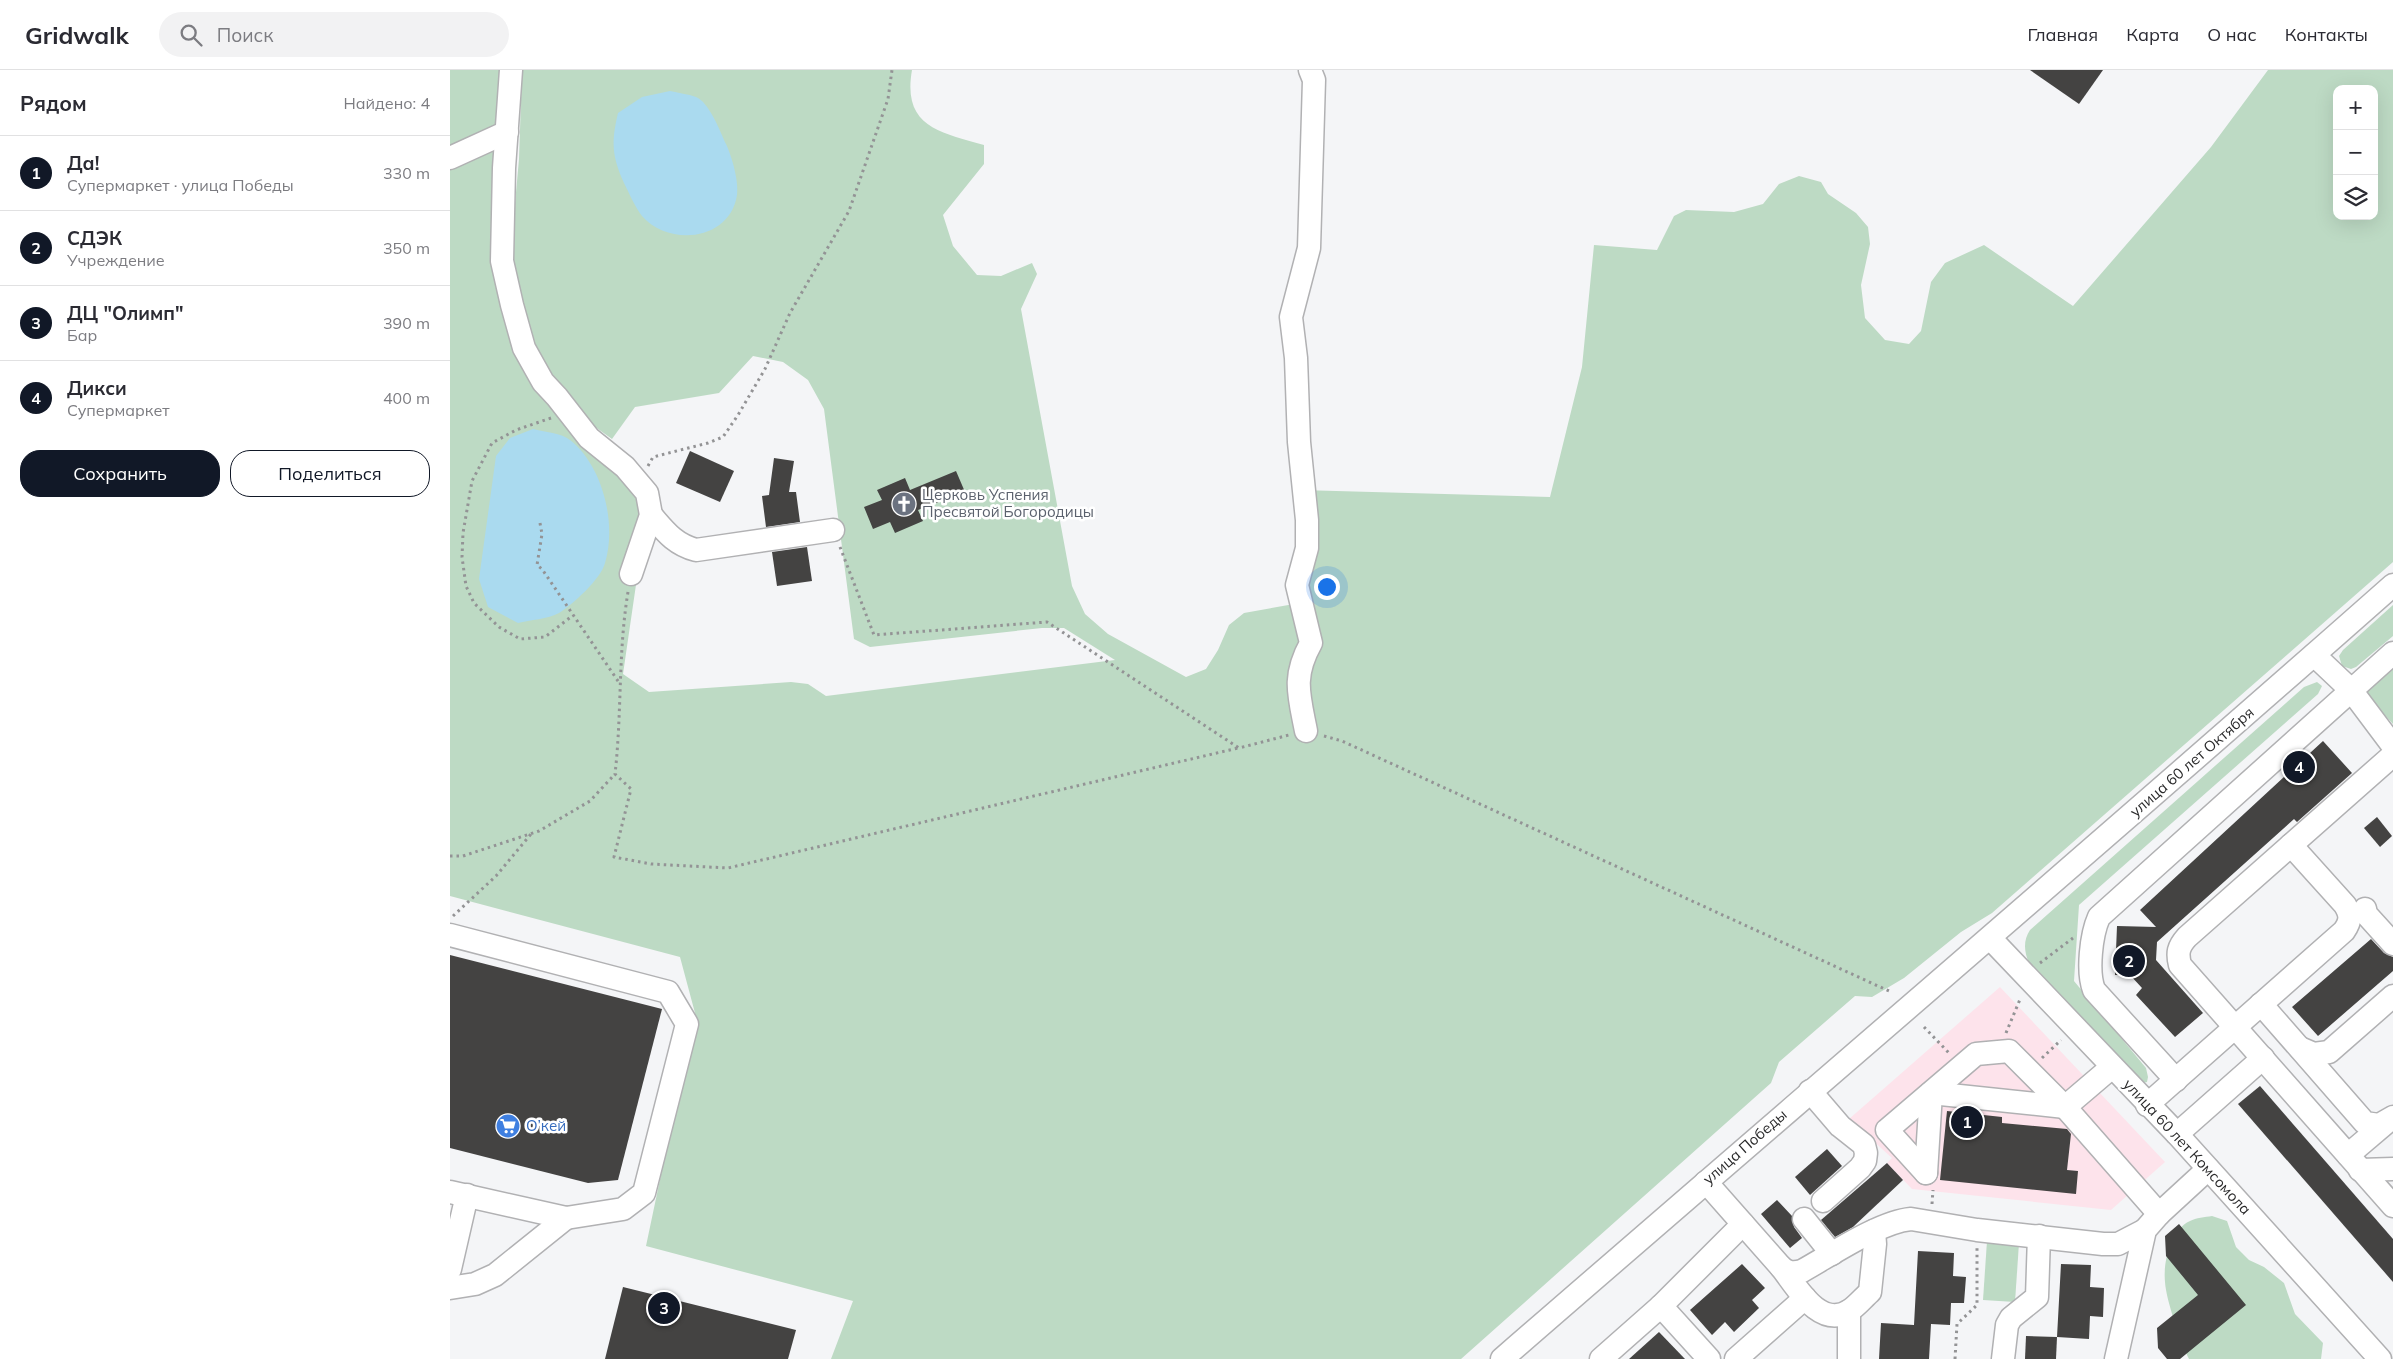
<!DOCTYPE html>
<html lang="ru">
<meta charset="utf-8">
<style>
:root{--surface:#fff;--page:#f2f2f3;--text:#2b2b33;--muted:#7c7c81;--line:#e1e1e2;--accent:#111827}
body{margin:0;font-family:Mulish,sans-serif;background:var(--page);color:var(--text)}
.controls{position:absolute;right:15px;top:15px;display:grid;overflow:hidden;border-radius:10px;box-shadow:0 5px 20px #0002}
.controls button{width:45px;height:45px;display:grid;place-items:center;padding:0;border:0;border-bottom:1px solid var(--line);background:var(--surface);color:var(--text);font:25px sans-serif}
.you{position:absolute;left:876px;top:516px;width:18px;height:18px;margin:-12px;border:4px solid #fff;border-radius:50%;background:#1a73e8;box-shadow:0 0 0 8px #1a73e833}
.badge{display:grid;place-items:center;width:32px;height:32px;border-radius:50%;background:var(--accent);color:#fff;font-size:16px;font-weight:700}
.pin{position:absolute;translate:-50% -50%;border:2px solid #fff;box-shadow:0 1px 5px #0006}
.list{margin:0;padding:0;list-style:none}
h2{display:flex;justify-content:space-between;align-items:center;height:65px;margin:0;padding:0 20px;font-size:21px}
h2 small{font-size:16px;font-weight:400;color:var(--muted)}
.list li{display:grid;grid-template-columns:32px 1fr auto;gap:15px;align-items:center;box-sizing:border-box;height:75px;padding:0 20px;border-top:1px solid var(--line)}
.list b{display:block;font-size:19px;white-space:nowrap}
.list p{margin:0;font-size:16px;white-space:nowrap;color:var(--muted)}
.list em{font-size:16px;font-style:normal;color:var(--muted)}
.actions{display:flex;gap:10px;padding:15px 20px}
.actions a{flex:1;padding:11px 0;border:1px solid var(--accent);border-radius:20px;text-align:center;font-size:18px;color:var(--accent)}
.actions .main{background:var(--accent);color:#fff}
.icon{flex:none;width:28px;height:28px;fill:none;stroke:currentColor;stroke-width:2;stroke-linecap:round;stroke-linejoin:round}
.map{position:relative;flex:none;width:1943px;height:1289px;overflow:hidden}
header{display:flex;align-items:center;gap:30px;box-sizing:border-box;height:70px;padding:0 25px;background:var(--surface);border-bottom:1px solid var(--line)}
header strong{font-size:24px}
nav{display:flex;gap:28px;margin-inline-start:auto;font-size:18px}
.search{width:350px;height:45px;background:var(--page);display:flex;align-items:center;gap:12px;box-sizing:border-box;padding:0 18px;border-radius:28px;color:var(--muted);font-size:19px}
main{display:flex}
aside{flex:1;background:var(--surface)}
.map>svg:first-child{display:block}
.commercial{fill:#fde3eb}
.green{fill:#bddac4;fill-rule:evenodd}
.water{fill:#aadaef}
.building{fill:#444342}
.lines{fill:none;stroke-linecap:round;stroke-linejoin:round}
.minor-casing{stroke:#b1b1b3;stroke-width:25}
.path{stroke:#939395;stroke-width:3;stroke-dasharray:2.5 4;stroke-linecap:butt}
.minor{stroke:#fff;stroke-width:22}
.labels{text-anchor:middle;stroke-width:5;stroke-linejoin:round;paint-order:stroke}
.worship-label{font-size:15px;fill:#5b616d;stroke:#fff;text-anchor:start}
.street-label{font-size:15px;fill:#2a2a2b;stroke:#fff}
.shop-label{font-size:15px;fill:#366cbe;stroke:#fff;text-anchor:start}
</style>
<header>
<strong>Gridwalk</strong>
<div class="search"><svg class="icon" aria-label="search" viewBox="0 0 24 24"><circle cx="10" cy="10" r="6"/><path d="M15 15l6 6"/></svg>Поиск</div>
<nav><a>Главная</a><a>Карта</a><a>О нас</a><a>Контакты</a></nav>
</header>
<main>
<aside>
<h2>Рядом<small>Найдено: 4</small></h2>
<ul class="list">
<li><span class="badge">1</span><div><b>Да!</b><p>Супермаркет · улица Победы</p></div><em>330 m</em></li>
<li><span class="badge">2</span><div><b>СДЭК</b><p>Учреждение</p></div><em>350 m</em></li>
<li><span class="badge">3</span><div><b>ДЦ &quot;Олимп&quot;</b><p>Бар</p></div><em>390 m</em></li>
<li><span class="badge">4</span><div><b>Дикси</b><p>Супермаркет</p></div><em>400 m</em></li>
</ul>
<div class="actions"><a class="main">Сохранить</a><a>Поделиться</a></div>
</aside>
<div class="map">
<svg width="1943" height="1289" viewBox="0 0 1943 1289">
<rect width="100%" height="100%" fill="#f4f5f7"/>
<!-- commercial -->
<path class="commercial" d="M1550 917 1715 1092 1661 1140 1462 1119 1437 1093 1442 1088 1399 1049Z"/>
<!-- green -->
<g class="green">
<path d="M0 0H51L53 241 153 390 183 420 190 441 188 501 173 604 199 622 341 612 358 614 376 626 665 590 614 558H592L420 577 404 569 374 339 358 310 333 292 303 286 269 323 185 337 162 369 141 354 115 323 79 273 60 189 69 89 72 0H462C452 57 490 62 534 75V94L493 145 503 176 527 205 551 206 582 193 587 204 571 239 622 516 635 544 658 564 736 607 756 599 768 580 779 555 794 543 844 534 850 420 1100 427 1132 297 1144 175 1207 180 1224 146 1236 140 1284 142 1313 134 1329 114 1349 106 1371 112 1378 124 1406 143 1418 157 1420 174 1411 215 1415 248 1435 270 1459 274 1471 261 1481 212 1495 193 1534 175 1623 236 1761 77 1818 0H1943V492L1542 843 1511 862 1454 908 1422 927 1405 926 1329 992 1321 1013 1011 1289H381L403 1231 196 1176 245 943 230 887 0 826ZM1887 19H1924V146H1887Z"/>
<path d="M1943 535V566L1906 597 1901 599 1892 596 1889 586 1893 580Z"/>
<path d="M1943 587V654L1916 625 1913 614Z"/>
<path d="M1867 612 1872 616 1868 624 1629 835 1624 911 1696 998 1698 1007 1697 1012 1693 1013 1579 893C1574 881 1573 871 1580 860L1854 617Z"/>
<path d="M1762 1146 1777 1151 1786 1177 1799 1190 1814 1197 1834 1213 1845 1244 1873 1273 1871 1289H1739C1731 1273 1716 1230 1715 1212 1713 1193 1720 1160 1740 1151 1746 1148 1755 1147 1762 1146Z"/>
<path d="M1537 1171 1569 1173 1565 1232 1533 1230Z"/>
</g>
<!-- water -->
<g class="water">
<path d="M220 21C228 23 238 24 246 27 259 32 270 61 276 74 282 87 289 111 287 125 280 171 219 177 192 146 185 137 179 123 174 113 162 86 161 72 168 43L192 27Z"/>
<path d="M83 359C94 362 112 363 120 370 153 396 167 454 155 493 151 509 123 534 109 543 98 549 80 550 68 553L38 537 29 509 46 386 60 368Z"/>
</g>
<!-- building -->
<g class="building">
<path d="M1580 0H1653L1629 34Z"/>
<path d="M240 381 284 401 270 432 226 413Z"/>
<path d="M324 388 344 391 339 422H346L350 452 316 457 312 426 319 425Z"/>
<path d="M506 401 515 422 468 440 473 451 445 463 440 452 423 459 414 437 432 430 427 420 455 408 460 420Z"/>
<path d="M357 477 362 511 327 516 322 482Z"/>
<path d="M1873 671 1902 703 1847 752 1844 749 1707 872 1706 890 1753 943 1725 967 1686 925 1692 918 1680 905H1665L1667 856 1706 857 1690 840Z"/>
<path d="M1927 747 1942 766 1930 777 1914 758Z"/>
<path d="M1921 869 1934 883 1943 887V901L1868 966 1842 937Z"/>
<path d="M0 885 212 939 168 1110 138 1113 0 1078Z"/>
<path d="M1810 1016 1943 1169V1212L1788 1034Z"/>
<path d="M1497 1041 1552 1047V1053L1617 1059 1621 1064 1617 1100 1628 1101 1626 1124 1490 1110Z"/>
<path d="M1377 1079 1392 1096 1360 1125 1345 1107Z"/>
<path d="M1437 1093 1453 1110 1403 1157 1385 1167 1371 1150Z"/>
<path d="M1327 1130 1342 1146 1344 1157 1352 1168 1340 1178 1311 1144Z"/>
<path d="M1729 1154 1796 1235 1730 1289H1717L1708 1278 1707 1258 1748 1225 1716 1186 1715 1166Z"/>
<path d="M1468 1181 1504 1183 1503 1206 1516 1207 1514 1233H1501L1500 1255 1481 1254 1479 1289H1429L1431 1253 1464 1255Z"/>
<path d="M1292 1194 1315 1218 1302 1230 1309 1238 1284 1262 1275 1252 1262 1265 1240 1240Z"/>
<path d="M1611 1194 1641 1195 1640 1217 1654 1218 1653 1247 1640 1246 1639 1269 1607 1267Z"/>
<path d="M173 1217 346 1260 338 1289H155Z"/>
<path d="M1209 1262 1235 1289H1179Z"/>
<path d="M1576 1266 1607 1267 1606 1289H1575Z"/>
</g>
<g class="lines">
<defs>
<g id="minor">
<path d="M61 0 54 98 52 191 62 235 74 278 93 312 107 327 139 368 175 397 197 423 201 445 181 504"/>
<path d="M0 88 57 62"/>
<path d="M201 445C215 461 224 474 246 480L383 460"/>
<path d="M1864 585 1901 620 1943 676"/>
<path d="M856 661C849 625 842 607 861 573L847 515 857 478V450L849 372 846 288 841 247 859 178 864 10 860 0"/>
<path d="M1943 685 1737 867C1728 877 1727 883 1730 895L1943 1136"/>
<path d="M1915 839 1916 844 1943 874"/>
<path d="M0 865 218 922 237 954 194 1123 173 1139 116 1148 0 1122"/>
<path d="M1540 868 1727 1064 1930 1289"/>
<path d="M1811 934 1915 1053 1929 1055 1943 1047"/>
<path d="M1850 978 1864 984 1879 982 1943 926"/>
<path d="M1662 997 1615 1037 1709 1144"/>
<path d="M1726 1010 1644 920C1637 902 1641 865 1649 847L1943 583"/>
<path d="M1360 1021 1390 1056 1414 1075 1416 1083 1415 1091 1410 1098 1373 1131"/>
<path d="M1481 1023 1615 1037"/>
<path d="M1697 1035 1894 861C1901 851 1901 845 1895 835L1841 775"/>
<path d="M1727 1064 1813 988"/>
<path d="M1898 1085 1938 1051"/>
<path d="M1910 1100 1943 1099"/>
<path d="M1476 1103 1437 1060 1526 984 1559 981 1615 1037"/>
<path d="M1476 1103 1481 1023"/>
<path d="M1256 1112 1331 1197C1338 1203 1343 1203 1352 1201 1381 1185 1429 1152 1461 1149L1527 1160 1653 1174H1668L1695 1160"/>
<path d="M1354 1149 1382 1184"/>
<path d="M1331 1197C1347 1217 1369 1259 1399 1241 1407 1236 1413 1228 1420 1222L1425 1174 1424 1161"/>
<path d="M0 1199 17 1125"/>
<path d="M0 1218 25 1214 45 1205 116 1148"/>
<path d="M1211 1236 1259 1289"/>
<path d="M1052 1289C1349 1031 1648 776 1943 515"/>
<path d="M1151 1289 1211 1236 1293 1154"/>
<path d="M1286 1289 1355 1228"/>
<path d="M1399 1289V1241"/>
<path d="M1553 1289 1557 1255 1561 1248 1587 1227 1589 1166"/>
<path d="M1666 1289 1695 1160 1709 1144 1758 1099"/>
</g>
</defs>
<!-- minor casing -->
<use href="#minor" class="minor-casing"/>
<!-- path -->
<g class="path">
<path d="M101 348 66 360 42 373 22 411 13 463 12 487 16 516 24 533 49 557 70 569 95 567 122 546"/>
<path d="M198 396 203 387 258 373 273 367 288 345 315 299 340 243 399 141 438 29 442 0"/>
<path d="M90 453 92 464 87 495 92 499 170 614"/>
<path d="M390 477 424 565 597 552 789 678 839 665"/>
<path d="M178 522C168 582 172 643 165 704L181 719 164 787 201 794 278 798 788 678"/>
<path d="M874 666 892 671 1439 921"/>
<path d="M0 786H13L89 761 140 731 165 704"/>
<path d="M3 846 46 806 81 764"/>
<path d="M1590 893 1623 868"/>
<path d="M1474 957 1499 983"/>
<path d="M1556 963 1571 927"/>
<path d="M1592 988 1611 970"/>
<path d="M1482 1134 1483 1120"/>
<path d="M1505 1289 1507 1254 1527 1235V1178"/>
</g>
<!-- minor -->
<use href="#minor" class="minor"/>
</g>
<!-- icons -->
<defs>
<symbol id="church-disc" viewBox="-11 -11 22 22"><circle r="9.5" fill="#6b7280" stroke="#fff"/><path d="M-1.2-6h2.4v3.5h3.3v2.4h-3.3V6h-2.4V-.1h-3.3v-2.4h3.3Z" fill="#fff"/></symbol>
<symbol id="supermarket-disc" viewBox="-11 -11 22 22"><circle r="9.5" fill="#3f7fe0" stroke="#fff"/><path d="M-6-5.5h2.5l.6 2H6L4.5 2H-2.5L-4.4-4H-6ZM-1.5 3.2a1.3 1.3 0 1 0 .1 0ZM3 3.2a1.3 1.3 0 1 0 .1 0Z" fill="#fff"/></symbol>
</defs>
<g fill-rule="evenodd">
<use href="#church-disc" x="440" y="420" width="28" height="28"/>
<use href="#supermarket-disc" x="44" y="1042" width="28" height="28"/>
</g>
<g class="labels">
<!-- worship labels -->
<g class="worship-label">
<text x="472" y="430">Церковь Успения<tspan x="472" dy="17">Пресвятой Богородицы</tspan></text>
</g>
<!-- street labels -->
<g class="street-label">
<text transform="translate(1742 692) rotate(-41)" y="5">улица 60 лет Октября</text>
<text transform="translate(1295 1077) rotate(-41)" y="5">улица Победы</text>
<text transform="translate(1737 1077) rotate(47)" y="5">улица 60 лет Комсомола</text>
</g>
<!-- shop labels -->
<g class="shop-label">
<text x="76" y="1061">О’кей</text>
</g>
</g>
</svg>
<div class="controls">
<button>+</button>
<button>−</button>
<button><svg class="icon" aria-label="layers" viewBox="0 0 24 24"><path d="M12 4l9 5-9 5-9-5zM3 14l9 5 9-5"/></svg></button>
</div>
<div class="you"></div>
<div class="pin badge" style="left:1517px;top:1052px">1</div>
<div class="pin badge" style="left:1679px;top:891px">2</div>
<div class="pin badge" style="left:214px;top:1238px">3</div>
<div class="pin badge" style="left:1849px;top:697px">4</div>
</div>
</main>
